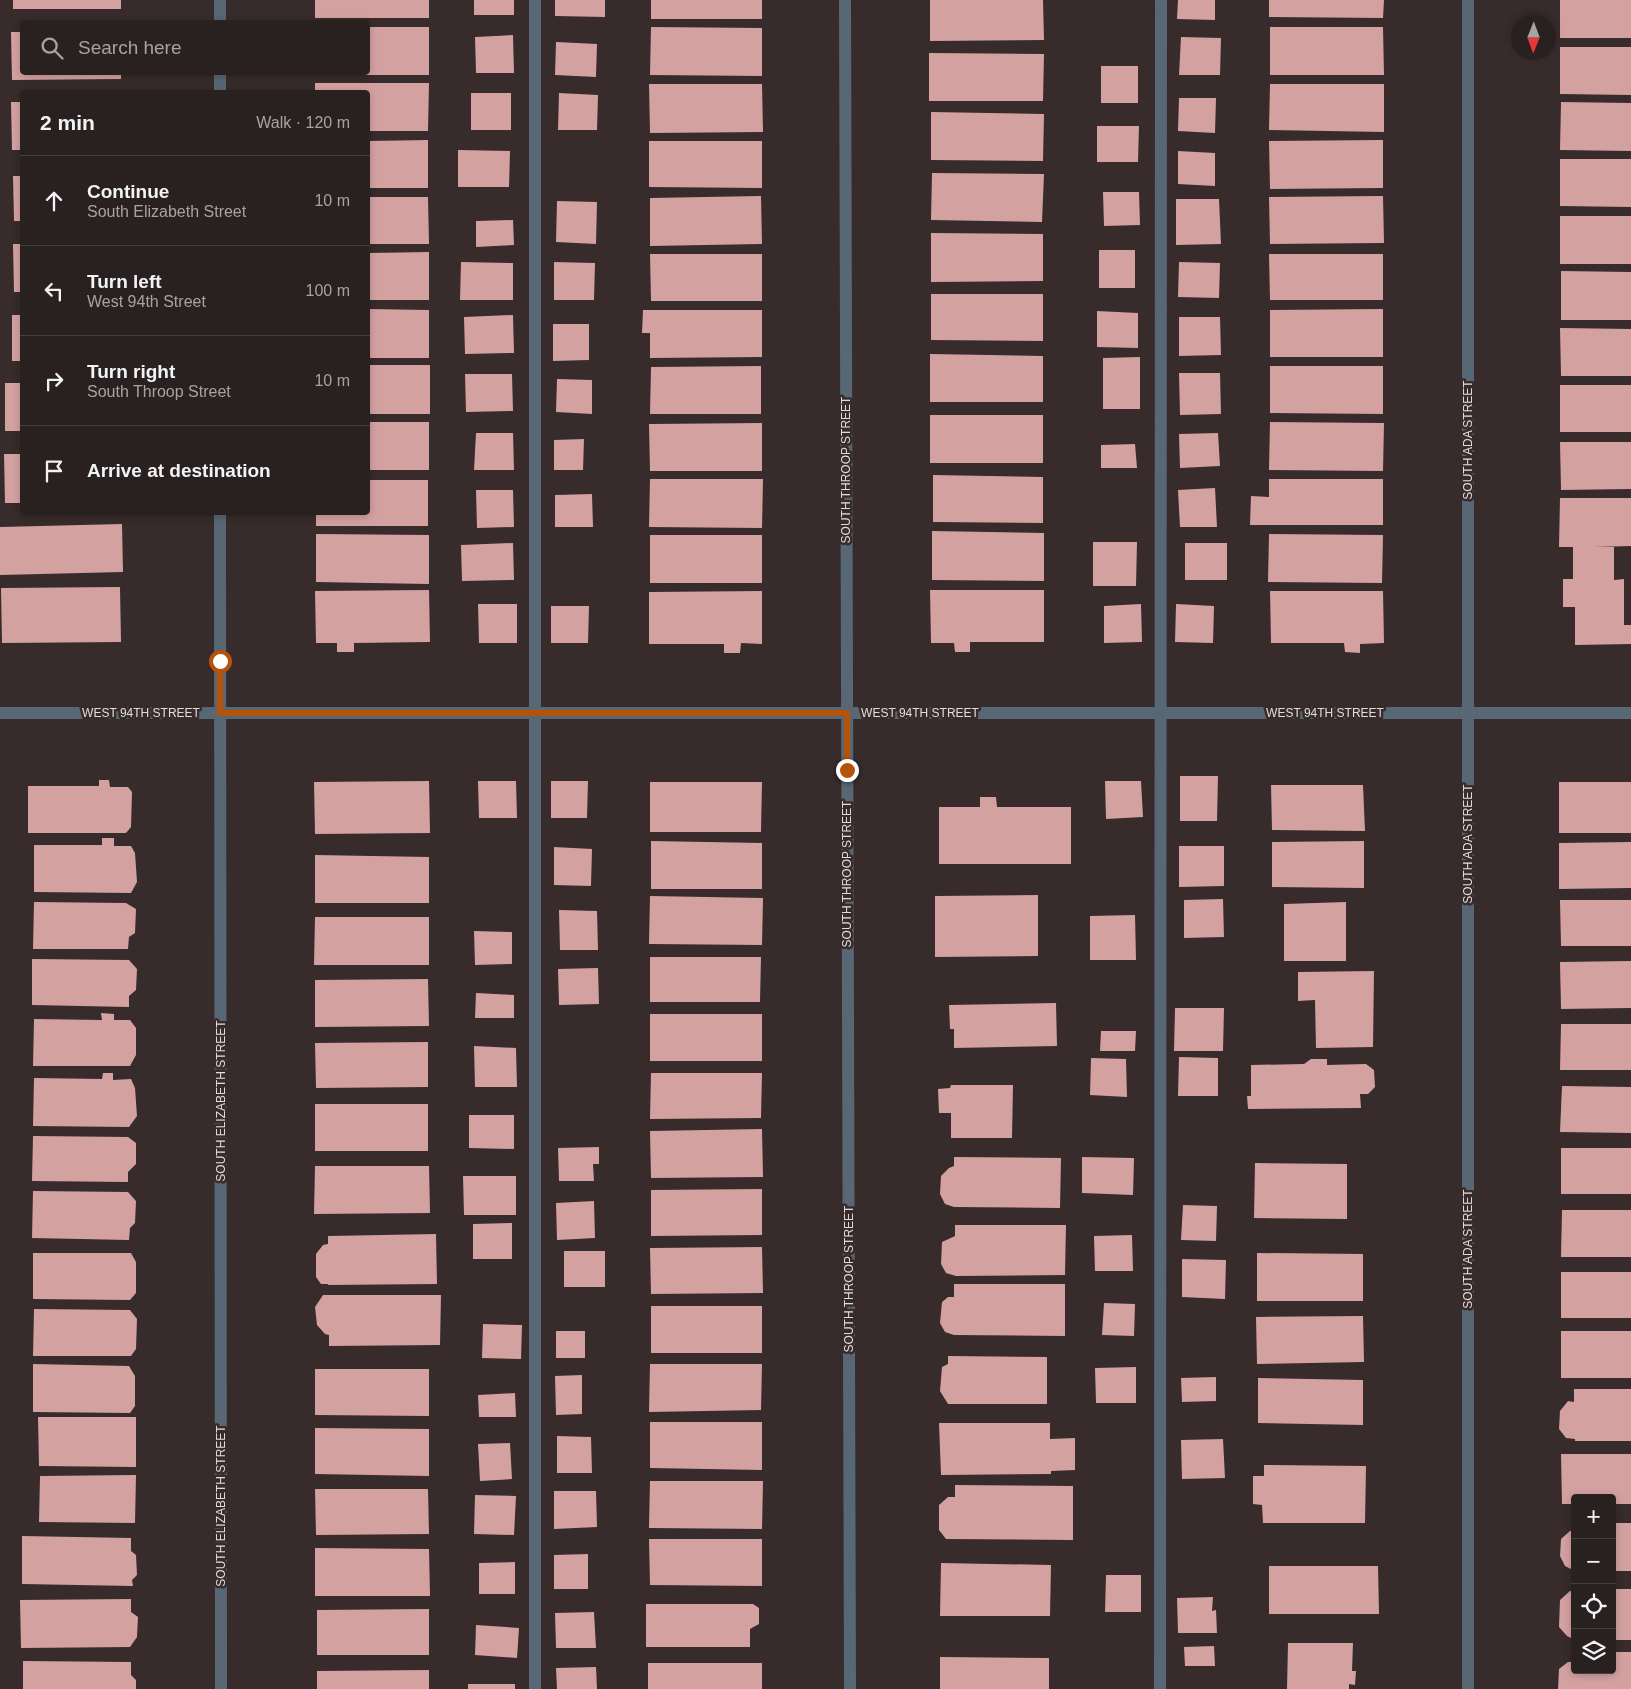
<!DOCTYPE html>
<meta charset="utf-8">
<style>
:root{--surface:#292020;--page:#352d2d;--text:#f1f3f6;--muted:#a5a3a5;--line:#453e3e}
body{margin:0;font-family:Helvetica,sans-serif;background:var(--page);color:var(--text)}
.controls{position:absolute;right:15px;bottom:15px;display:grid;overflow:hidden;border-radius:5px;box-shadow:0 2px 8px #0003}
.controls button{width:45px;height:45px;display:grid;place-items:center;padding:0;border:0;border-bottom:1px solid var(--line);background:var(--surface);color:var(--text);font:25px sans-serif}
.compass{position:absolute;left:1511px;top:15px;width:45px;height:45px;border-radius:50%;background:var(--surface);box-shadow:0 2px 8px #0003;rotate:181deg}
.stop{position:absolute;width:15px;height:15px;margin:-11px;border:4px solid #b45309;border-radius:50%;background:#fff}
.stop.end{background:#b45309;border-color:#fff;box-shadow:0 1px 5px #0008}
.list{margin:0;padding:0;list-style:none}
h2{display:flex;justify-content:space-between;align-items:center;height:65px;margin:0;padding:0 20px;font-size:21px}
h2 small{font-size:16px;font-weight:400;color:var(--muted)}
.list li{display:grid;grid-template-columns:32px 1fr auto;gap:15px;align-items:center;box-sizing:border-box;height:90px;padding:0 20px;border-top:1px solid var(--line)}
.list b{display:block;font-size:19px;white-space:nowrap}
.list p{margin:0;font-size:16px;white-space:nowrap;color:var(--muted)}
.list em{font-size:16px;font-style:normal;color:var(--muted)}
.icon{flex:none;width:28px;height:28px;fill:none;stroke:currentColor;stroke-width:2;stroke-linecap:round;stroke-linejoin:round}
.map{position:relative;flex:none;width:1631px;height:1689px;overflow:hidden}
.search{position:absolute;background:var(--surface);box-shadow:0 2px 8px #0003;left:20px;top:20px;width:350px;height:55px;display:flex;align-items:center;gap:12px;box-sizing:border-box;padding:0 18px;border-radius:5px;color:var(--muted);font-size:19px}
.panel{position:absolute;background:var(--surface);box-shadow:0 2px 8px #0003;left:20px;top:90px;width:350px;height:425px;border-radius:5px}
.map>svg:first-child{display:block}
.building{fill:#d4a1a1}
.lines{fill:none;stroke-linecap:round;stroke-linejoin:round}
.lane{stroke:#586774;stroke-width:12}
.street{stroke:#586774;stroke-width:12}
.route{stroke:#b45309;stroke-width:6}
.labels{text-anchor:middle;stroke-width:5;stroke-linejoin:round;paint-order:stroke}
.street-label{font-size:12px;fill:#e3dbdb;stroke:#372b2b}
</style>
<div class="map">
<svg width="1631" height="1689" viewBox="0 0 1631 1689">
<rect width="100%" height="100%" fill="#372b2b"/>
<!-- building -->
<g class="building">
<rect x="13" y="0" width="108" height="9"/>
<rect x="315" y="0" width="114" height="18"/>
<rect x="474" y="0" width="40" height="15"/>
<path d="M555 0H605V17L555 16Z"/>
<rect x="651" y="0" width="111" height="19"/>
<path d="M930 0H1043L1044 40 930 41Z"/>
<path d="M1178 0H1215V20L1177 19Z"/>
<path d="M1269 0H1384L1383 18 1269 17Z"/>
<rect x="1560" y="0" width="71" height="38"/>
<path d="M368 27H429V75H314V72H368Z"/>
<path d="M651 27 762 28V76L650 75Z"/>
<path d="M1270 27H1383L1384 75H1270Z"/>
<path d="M11 32H22V72H121V79L12 80Z"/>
<path d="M513 35 514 73H476L475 37Z"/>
<path d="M1181 37 1221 38 1220 75H1179Z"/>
<path d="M556 42 597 44 596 77 555 75Z"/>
<path d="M1560 47H1631V95L1560 94Z"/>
<path d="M929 53 1044 54 1043 101H929Z"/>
<rect x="1101" y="66" width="37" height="37"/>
<path d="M315 83H429L428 131H368V92H315Z"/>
<path d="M649 84H762L763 132 650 133Z"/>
<path d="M1270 84H1384V132L1269 130Z"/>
<rect x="471" y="93" width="40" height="37"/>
<path d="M559 93 598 95 597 130H558Z"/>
<path d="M1179 98H1216L1215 133 1178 131Z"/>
<path d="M11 102H22V150H12Z"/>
<path d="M1561 102 1631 103V151L1560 150Z"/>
<path d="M931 112 1044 114 1043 161 931 160Z"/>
<path d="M1097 126H1139L1138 162H1097Z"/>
<path d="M428 140V188H368V141Z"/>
<path d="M1383 140V188L1270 189 1269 141Z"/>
<path d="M649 141H762V188L649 187Z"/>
<path d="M458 150 510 151 509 187H458Z"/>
<path d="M1178 151 1215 153V186L1178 184Z"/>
<path d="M1560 159H1631V207L1560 206Z"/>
<path d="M932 173 1044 174 1042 222 931 220Z"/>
<path d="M13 176H22V221H14Z"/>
<path d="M1103 192H1139L1140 225 1104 226Z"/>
<path d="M761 196 762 244 650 246V198Z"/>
<path d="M1383 196 1384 243 1270 244 1269 197Z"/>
<path d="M368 197H428L429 244H368Z"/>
<path d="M1176 199H1219L1221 244 1176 245Z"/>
<path d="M557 201 597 202 596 244 556 242Z"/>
<rect x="1560" y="216" width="71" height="48"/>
<path d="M513 220 514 245 476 247V221Z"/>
<path d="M931 233 1043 234V281L931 282Z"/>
<path d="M13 244H22V292H14Z"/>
<rect x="1099" y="250" width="36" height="38"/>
<path d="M429 252V300H368V253Z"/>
<path d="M650 254H762V301H651Z"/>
<path d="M1269 254H1383V300H1270Z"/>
<path d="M461 262 513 263V300H460Z"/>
<path d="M554 262 595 263 594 300H554Z"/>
<path d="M1179 262 1220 263 1219 298 1178 297Z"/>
<path d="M1561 271 1631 272V320H1561Z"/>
<path d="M931 294H1043V341L931 340Z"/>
<path d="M368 309 429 310V358H368Z"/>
<path d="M1383 309V357H1270V310Z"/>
<path d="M643 310H762V357L650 358V333H642Z"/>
<path d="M1097 311 1138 313V348L1097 347Z"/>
<rect x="12" y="315" width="10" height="46"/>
<path d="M513 315 514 353 465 354 464 317Z"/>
<path d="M1179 317H1220L1221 355 1179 356Z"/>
<path d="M553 324H589V360L553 361Z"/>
<path d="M1560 328 1631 329V376H1561Z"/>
<path d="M930 354 1043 356V402H930Z"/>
<path d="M1140 357V409H1103V358Z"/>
<rect x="368" y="365" width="62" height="49"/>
<path d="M761 366V414H650L651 367Z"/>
<path d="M1270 366H1383V414L1270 413Z"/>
<path d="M1179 373H1220L1221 414 1180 415Z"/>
<path d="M465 374H512L513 411 466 412Z"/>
<path d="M557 379 592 380V414L556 412Z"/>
<rect x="5" y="383" width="17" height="48"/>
<rect x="1560" y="385" width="71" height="47"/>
<rect x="930" y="415" width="113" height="48"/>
<rect x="368" y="422" width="61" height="48"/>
<path d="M1270 422 1384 423 1383 471 1269 470Z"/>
<path d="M762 423V471H650L649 424Z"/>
<path d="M476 433H513L514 470H474Z"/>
<path d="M1218 433 1220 466 1180 468 1179 434Z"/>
<path d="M584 439 583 470H554V440Z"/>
<path d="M1560 442H1631V489L1561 490Z"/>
<path d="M1135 444 1137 468H1101V445Z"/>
<path d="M4 454H22V503H5Z"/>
<path d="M933 475 1043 477V523L933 522Z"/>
<path d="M650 479H763L762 528 649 527Z"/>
<path d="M1269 479H1383V525H1250L1251 496 1269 497Z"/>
<path d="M368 480H428V526H316V512H368Z"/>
<path d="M1215 488 1217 527H1180L1178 490Z"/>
<path d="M476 490H513L514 527 477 528Z"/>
<path d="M592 494 593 527H555V495Z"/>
<path d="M1560 498H1631V546L1594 547H1614V580L1624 579V625H1631V644L1575 645V607H1563V579H1573V547H1559Z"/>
<path d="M122 524 123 572 0 575V527Z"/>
<path d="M932 531 1044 533V581L932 580Z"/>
<path d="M316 534 429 535V584L316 582Z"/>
<path d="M1269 534 1383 535 1382 583 1268 582Z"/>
<rect x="650" y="535" width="112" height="48"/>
<path d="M1093 542H1137L1136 586H1093Z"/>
<path d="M513 543 514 580 462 581 461 545Z"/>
<rect x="1185" y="543" width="42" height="37"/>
<path d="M120 587 121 642 2 643 1 588Z"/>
<path d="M429 590 430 642 354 643V652H337V643H316L315 591Z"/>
<path d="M930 590H1044V642H970V652H955L954 643H931Z"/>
<path d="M762 591V644L741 643 740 653H724V644H649V592Z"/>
<path d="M1270 591H1383L1384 643 1360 644V653L1345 652 1344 643H1271Z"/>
<path d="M478 604H517V643H479Z"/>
<path d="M1141 604 1142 642 1104 643V606Z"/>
<path d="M1176 604 1214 606 1213 643 1175 642Z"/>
<path d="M551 606H589L588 643H551Z"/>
<path d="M1180 776H1218L1217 821H1180Z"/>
<path d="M99 780H109L110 787H128L132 792 131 827 126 833H28V786H99Z"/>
<path d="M429 781 430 833 315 834 314 782Z"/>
<path d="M478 781H516L517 818H479Z"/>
<path d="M551 781H588L587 818H551Z"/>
<path d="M1105 781H1141L1143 817 1106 819Z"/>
<path d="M650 782H762L761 832H650Z"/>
<rect x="1559" y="782" width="72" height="51"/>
<path d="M1271 785H1363L1365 831 1272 830Z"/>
<path d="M980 797H996L997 807H1071V864H939V807H980Z"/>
<path d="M102 838H114V846H131L135 853 137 882 131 893 34 892V845H102Z"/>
<path d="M651 841 762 843V889H651Z"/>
<path d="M1364 841V888L1272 887V842Z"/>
<path d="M1631 842V888L1559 889V843Z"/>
<path d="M1179 846H1224V886L1179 887Z"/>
<path d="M554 847 592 849 591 886 554 885Z"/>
<path d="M315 855 429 857V903H315Z"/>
<path d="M1038 895V956L935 957V896Z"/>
<path d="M650 896 763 898 762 945 649 944Z"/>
<path d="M1223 899 1224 937 1184 938V900Z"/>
<path d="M1560 900H1631V946H1561Z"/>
<path d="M34 902 126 903 136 909 135 933 129 937 128 949H33Z"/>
<path d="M1346 902V961H1284V904Z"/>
<path d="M559 910 597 911 598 950H560Z"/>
<path d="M1135 915 1136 960H1090V916Z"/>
<path d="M315 917H429V965H314Z"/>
<path d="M474 931 512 932V964L475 965Z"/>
<path d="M650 957H761L760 1002H650Z"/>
<path d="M32 959 129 960 137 969 136 990 129 996V1007L32 1005Z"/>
<path d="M1631 961V1008L1561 1009 1560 962Z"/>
<path d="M598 968 599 1004 559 1005 558 969Z"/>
<path d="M1374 971 1373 1047 1316 1048 1315 1000 1298 1001V972Z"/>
<path d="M428 979 429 1026 315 1027V980Z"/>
<path d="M476 993 514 995V1018H475Z"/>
<path d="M1056 1003 1057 1046 954 1048V1029H950L949 1005Z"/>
<path d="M1175 1008H1224L1223 1051H1174Z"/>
<path d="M101 1013 114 1014V1020H130L136 1028V1055L130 1066H33L34 1019 102 1020Z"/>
<rect x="650" y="1014" width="112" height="47"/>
<path d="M1561 1024H1631V1070H1560Z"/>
<path d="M1101 1031H1136L1135 1051H1100Z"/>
<path d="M428 1042V1087L316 1088 315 1043Z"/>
<path d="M474 1046 516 1048 517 1087H475Z"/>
<path d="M1179 1057 1218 1058V1096H1178Z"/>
<path d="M1091 1058 1126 1059 1127 1097 1090 1095Z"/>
<path d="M1311 1059H1327V1065L1366 1064 1374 1070 1375 1087 1368 1094H1360L1361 1108 1248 1109 1247 1096H1251V1065L1304 1064Z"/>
<path d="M103 1073H113V1080L131 1079 135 1088 137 1116 129 1127 33 1126 34 1078 102 1079Z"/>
<path d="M651 1073H762L761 1118 650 1119Z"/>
<path d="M951 1085H1013L1012 1138H951V1113H939L938 1089 950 1088Z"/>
<path d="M1562 1086 1631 1087V1133L1560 1132Z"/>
<rect x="315" y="1104" width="113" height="47"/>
<path d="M469 1115H514V1149L469 1148Z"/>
<path d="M762 1129 763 1177 651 1178 650 1131Z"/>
<path d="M33 1136 128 1137 136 1143V1164L128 1172V1182L32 1181Z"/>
<path d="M599 1147V1164H593L594 1181H559L558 1148Z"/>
<rect x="1561" y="1148" width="70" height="46"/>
<path d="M954 1157 1061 1158 1060 1208 954 1207 945 1204 940 1194 941 1176 949 1168 954 1166Z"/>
<path d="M1082 1157 1134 1158 1133 1195 1082 1193Z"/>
<path d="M1255 1163 1347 1164V1219L1254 1218Z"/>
<path d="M315 1166H429L430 1213 314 1214Z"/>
<path d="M463 1176H516V1215H464Z"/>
<path d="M762 1189V1235L651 1236V1190Z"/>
<path d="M33 1191 128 1192 136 1201 135 1223 130 1228 129 1240 32 1238Z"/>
<path d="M594 1201 595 1238 557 1240 556 1203Z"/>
<path d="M1183 1205 1217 1206 1216 1241 1181 1240Z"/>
<path d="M1562 1210H1631V1257H1561Z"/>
<path d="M512 1223V1259H473V1224Z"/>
<path d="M955 1225H1066L1065 1275 956 1276 946 1273 941 1264 942 1242 955 1236Z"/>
<path d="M436 1234 437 1284 328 1285V1284H321L316 1277V1254L323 1245 328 1244V1236Z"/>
<path d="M1132 1235 1133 1271H1095L1094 1236Z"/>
<path d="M762 1247 763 1293 651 1294 650 1248Z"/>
<rect x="564" y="1251" width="41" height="36"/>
<path d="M33 1253H131L136 1262V1293L130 1300 33 1299Z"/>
<path d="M1257 1253 1363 1254V1301H1257Z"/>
<path d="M1182 1259 1226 1260 1225 1299 1182 1297Z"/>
<rect x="1561" y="1272" width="70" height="46"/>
<path d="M954 1284H1065V1336L954 1335 945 1332 940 1323 942 1302 948 1297H954Z"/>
<path d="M323 1295H441L440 1345 329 1346V1335L325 1334 317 1325 315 1307Z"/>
<path d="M1104 1303 1135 1304 1134 1336 1102 1335Z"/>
<rect x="651" y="1306" width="111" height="47"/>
<path d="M34 1309 130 1310 137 1319 136 1349 131 1356H33Z"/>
<path d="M1363 1316 1364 1362 1257 1364 1256 1317Z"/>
<path d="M483 1324 522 1325 521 1359 482 1358Z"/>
<rect x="556" y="1331" width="29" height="27"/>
<rect x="1561" y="1331" width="70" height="47"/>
<path d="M948 1356 1047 1357V1404H948L940 1391 942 1367 948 1364Z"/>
<path d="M33 1364 129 1366 135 1376V1406L130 1413 33 1412Z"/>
<path d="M650 1364H762L761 1410 649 1412Z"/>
<path d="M1136 1367V1403H1096L1095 1368Z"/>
<path d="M315 1369H429V1416L315 1415Z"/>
<path d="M582 1375V1414L556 1415 555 1376Z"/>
<path d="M1216 1377V1401L1182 1402 1181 1378Z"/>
<path d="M1258 1378 1363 1380V1425L1258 1423Z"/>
<path d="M1574 1389H1631V1441H1575V1439L1566 1438 1559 1429 1560 1411 1568 1401 1574 1402Z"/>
<path d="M515 1393 516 1417H479L478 1395Z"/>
<path d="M38 1417H136V1467L39 1466Z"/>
<path d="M650 1422H762V1470L650 1468Z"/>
<path d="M939 1423H1050V1439L1075 1438V1470L1051 1471V1474L941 1475Z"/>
<path d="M315 1428 429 1429V1476L315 1474Z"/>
<path d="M557 1436 591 1437 592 1473H557Z"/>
<path d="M1223 1439 1225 1478 1182 1479 1181 1440Z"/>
<path d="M510 1443 512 1479 480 1481 478 1444Z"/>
<path d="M1561 1454H1631V1504H1612V1498H1575V1504H1562Z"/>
<path d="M1264 1465 1366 1466 1365 1523H1263L1262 1505 1253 1504V1476H1264Z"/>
<path d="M136 1475 135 1523 39 1522 40 1476Z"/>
<path d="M650 1481H763L762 1529 649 1528Z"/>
<path d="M955 1485 1073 1486V1540L946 1539 939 1530V1505L948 1497H955Z"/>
<path d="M315 1489H428L429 1534 316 1535Z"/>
<path d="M554 1491H596L597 1527 554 1529Z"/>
<path d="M475 1495 516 1496 514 1535 474 1534Z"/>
<rect x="1612" y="1523" width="19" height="48"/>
<path d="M1575 1530V1571L1565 1566 1560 1556 1561 1539 1570 1531Z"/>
<path d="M22 1536 131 1538V1551L136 1555 137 1575 132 1580 133 1586 22 1584Z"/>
<path d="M649 1539H762V1586L650 1585Z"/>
<path d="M315 1548 429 1549 430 1596H315Z"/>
<path d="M588 1554V1589H554V1555Z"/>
<path d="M515 1562V1594H479V1563Z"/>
<path d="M941 1563 1051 1565 1050 1616H940Z"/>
<path d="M1269 1566H1378L1379 1614H1269Z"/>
<path d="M1106 1575H1141V1612H1105Z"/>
<rect x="1612" y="1589" width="19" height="51"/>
<path d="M1570 1591H1575V1640L1567 1636 1559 1627 1560 1600Z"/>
<path d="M1213 1597 1212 1611 1216 1610 1217 1633H1178L1177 1598Z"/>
<path d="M131 1599V1612L138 1617 137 1637 130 1647 21 1648 20 1600Z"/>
<path d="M646 1604H753L759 1608V1624L750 1629V1647H646Z"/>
<path d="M429 1609V1655H317V1610Z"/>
<path d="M594 1612 596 1648H556L555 1613Z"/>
<path d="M476 1625 519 1628 517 1658 475 1655Z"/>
<path d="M1288 1643H1353L1352 1671H1356L1355 1685 1349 1684V1689H1287Z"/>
<path d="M1214 1646 1215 1666H1185L1184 1647Z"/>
<path d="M1612 1652H1631V1689H1558L1559 1669 1568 1662H1575V1670H1612Z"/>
<path d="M940 1657 1049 1658V1689H940Z"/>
<path d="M23 1661 131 1662V1675L136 1680V1689H23Z"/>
<rect x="648" y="1663" width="114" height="26"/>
<path d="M596 1667 597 1689H557L556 1668Z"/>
<path d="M429 1670V1689H317V1671Z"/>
<rect x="468" y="1684" width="47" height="5"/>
</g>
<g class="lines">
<!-- lane -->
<g class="lane">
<path d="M535 0V1689"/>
<path d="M1160 1689 1161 0"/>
</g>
<!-- street -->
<g class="street">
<path d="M220 0V22"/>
<path d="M845 0 850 1689"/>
<path d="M220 72V92"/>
<path d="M220 512 221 1689"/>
<path d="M0 713H1631"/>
<path d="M1468 1689V0"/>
</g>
</g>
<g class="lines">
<!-- route -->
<path class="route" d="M220 661V713H847V770"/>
</g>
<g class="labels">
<!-- street labels -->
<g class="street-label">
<text transform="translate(1468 440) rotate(-90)" y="4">SOUTH ADA STREET</text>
<text transform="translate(846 470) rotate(-90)" y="4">SOUTH THROOP STREET</text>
<text x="141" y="717">WEST 94TH STREET</text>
<text x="920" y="717">WEST 94TH STREET</text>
<text x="1325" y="717">WEST 94TH STREET</text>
<text transform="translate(1468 844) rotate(-90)" y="4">SOUTH ADA STREET</text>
<text transform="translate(847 874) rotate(-90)" y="4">SOUTH THROOP STREET</text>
<text transform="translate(221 1101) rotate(-90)" y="4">SOUTH ELIZABETH STREET</text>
<text transform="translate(1468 1249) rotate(-90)" y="4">SOUTH ADA STREET</text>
<text transform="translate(849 1279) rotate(-90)" y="4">SOUTH THROOP STREET</text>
<text transform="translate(221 1506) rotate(-90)" y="4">SOUTH ELIZABETH STREET</text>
</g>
</g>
</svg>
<div class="controls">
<button>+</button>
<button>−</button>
<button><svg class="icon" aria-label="locate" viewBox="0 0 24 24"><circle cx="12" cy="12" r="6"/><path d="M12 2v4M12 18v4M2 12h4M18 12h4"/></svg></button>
<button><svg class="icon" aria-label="layers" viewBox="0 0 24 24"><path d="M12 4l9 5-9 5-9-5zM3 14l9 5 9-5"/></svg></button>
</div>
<svg class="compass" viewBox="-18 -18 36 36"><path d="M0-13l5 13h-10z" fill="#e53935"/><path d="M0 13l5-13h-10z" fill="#a5a3a5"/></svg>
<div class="stop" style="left:220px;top:661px"></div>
<div class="stop end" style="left:847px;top:770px"></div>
<div class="search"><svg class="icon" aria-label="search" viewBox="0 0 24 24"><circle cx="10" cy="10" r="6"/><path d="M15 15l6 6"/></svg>Search here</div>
<section class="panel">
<h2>2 min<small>Walk · 120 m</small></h2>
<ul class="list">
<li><svg class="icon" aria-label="ahead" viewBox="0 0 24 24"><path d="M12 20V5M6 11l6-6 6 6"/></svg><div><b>Continue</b><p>South Elizabeth Street</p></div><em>10 m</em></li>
<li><svg class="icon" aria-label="left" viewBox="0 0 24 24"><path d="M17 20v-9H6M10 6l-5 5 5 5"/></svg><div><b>Turn left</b><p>West 94th Street</p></div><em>100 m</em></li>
<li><svg class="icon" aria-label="right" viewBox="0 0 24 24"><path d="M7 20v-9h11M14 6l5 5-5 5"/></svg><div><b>Turn right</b><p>South Throop Street</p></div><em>10 m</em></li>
<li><svg class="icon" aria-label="arrive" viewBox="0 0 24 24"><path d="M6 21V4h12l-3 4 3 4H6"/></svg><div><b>Arrive at destination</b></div></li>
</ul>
</section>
</div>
